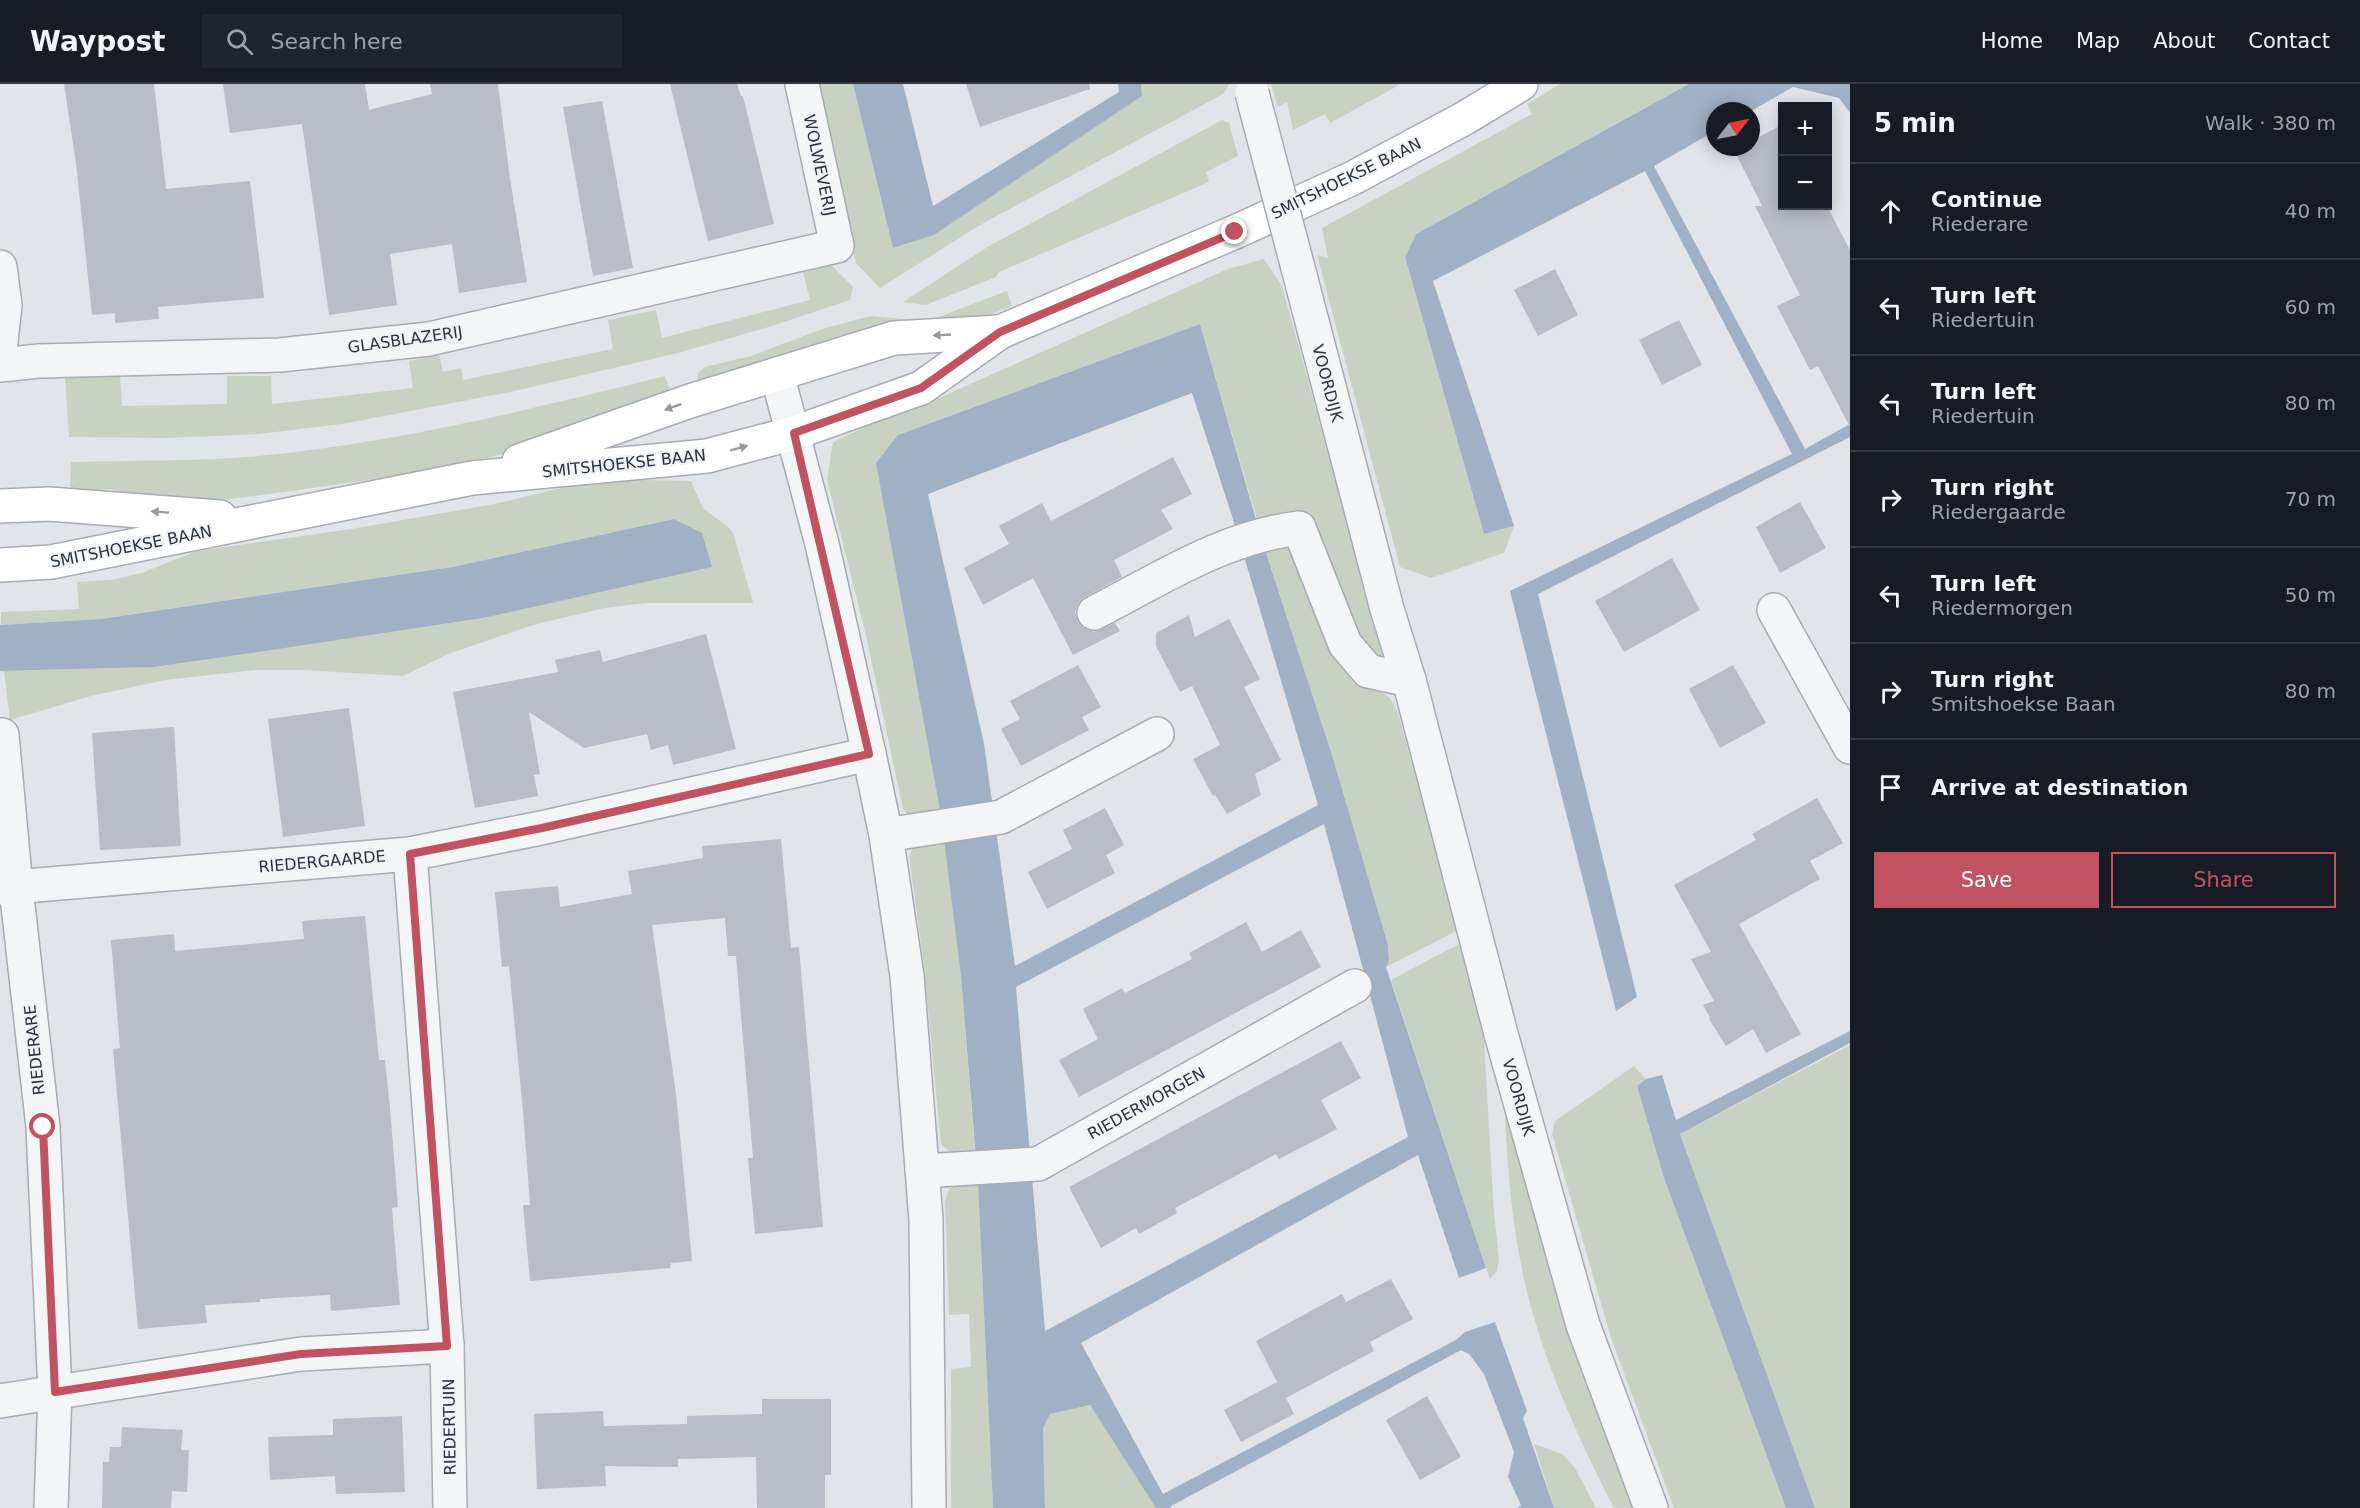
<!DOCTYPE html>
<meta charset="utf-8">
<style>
:root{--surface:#171b24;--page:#20242c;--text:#f1f3f6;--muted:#9ea1a6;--line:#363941;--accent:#c15360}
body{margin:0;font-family:"DejaVu Sans",sans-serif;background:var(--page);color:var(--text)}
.controls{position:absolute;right:18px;top:18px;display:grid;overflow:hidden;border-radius:0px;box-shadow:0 3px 15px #0003}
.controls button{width:54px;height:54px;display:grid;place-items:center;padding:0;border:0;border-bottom:2px solid var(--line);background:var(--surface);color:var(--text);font:30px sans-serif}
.compass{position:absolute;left:1706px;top:18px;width:54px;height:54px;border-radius:50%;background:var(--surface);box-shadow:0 3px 15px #0003;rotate:58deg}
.stop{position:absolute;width:18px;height:18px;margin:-14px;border:4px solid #c15360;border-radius:50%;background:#fff}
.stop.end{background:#c15360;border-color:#fff;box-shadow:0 2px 6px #0008}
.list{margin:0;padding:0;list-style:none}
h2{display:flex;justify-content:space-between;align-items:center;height:78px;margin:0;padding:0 24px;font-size:26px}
h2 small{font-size:20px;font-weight:400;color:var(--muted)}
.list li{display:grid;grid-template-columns:39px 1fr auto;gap:18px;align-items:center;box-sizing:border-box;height:96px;padding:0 24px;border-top:2px solid var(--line)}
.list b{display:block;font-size:22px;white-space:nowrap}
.list p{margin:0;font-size:20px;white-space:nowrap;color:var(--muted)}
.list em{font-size:20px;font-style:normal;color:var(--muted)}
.actions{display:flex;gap:12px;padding:18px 24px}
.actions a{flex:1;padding:14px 0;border:2px solid var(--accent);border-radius:0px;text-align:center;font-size:21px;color:var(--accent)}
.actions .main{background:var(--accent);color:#fff}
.icon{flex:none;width:33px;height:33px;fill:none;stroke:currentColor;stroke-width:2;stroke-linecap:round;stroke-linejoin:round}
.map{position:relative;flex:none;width:1850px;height:1424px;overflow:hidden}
header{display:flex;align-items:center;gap:36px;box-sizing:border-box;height:84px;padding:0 30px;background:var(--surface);border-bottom:2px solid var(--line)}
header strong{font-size:28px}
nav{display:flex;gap:33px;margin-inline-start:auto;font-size:21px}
.search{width:420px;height:54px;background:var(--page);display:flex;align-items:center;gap:15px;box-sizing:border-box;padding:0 21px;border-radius:0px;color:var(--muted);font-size:22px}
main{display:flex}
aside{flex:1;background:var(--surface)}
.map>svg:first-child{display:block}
.green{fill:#c7d2c3}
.water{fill:#a0b1c5;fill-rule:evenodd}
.building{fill:#b9bdc5}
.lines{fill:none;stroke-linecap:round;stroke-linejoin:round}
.street-casing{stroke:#a7abb3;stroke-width:36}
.secondary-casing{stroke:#a7abb3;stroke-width:36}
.street{stroke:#f4f5f7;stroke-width:33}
.secondary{stroke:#fff;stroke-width:33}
.street-bridge-casing{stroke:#a7abb3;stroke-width:36;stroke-linecap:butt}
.street-bridge{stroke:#f4f5f7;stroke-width:33}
.oneway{fill:#95989f}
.route{stroke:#c15360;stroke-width:8}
.labels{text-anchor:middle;stroke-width:4.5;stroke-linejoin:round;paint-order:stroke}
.street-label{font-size:16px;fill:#2b323f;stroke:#f1f3f6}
</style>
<header>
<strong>Waypost</strong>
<div class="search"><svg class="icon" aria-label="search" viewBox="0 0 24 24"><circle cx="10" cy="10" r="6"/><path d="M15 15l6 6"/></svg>Search here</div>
<nav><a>Home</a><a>Map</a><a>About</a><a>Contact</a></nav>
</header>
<main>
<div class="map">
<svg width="1850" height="1424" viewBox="0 0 1850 1424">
<rect width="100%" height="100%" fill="#e1e4e9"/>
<!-- green -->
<g class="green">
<path d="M814 0H853L893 164 934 151 1142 12 1141 0H1229L1224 9 1214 15 980 141 880 204 856 179Z"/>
<path d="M1271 0H1401L1330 39 1325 30 1293 46 1287 18 1278 23Z"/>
<path d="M1560 0H1689L1416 150 1405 173 1484 450 1514 442 1504 469 1431 494 1400 483 1317 171 1328 174 1322 144 1532 30 1527 20Z"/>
<path d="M1222 36 1229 39 1238 72 1206 88 1209 98 999 188 996 193 926 221 903 218 989 162Z"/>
<path d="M1264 175 1282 202 1386 579 1365 567 1313 441 1258 439 1200 240 898 351 941 731 911 734 903 725 867 556 827 396 833 358 871 340 930 318 1228 185Z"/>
<path d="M831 181 853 203 850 216 769 243 674 270 510 308 342 340 259 350 166 354 69 353 65 293H120L122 322 227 320V292H271L272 320 413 304 409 277 439 271 443 288 461 284 463 296 613 265 608 236 656 226 662 254 810 216 803 188Z"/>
<path d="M1007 207 1012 222 974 237 698 301V289L705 283 751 272 822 245 870 232 928 237Z"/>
<path d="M665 292 671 309C640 323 608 341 575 351 450 389 314 404 185 421L162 420 111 405 70 408 71 378C133 376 196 378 258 372 396 359 531 325 665 292Z"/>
<path d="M598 395 691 397 703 424 729 444 733 449 753 519H646L604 524 533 541 448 570 403 592 304 586H255L165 596 91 612 10 636 4 587 154 583 483 534 674 435 452 483 101 535 1 541V528L79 525 77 498 111 496 142 489 197 467 351 445 495 420Z"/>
<path d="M1292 456 1343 581 1353 596 1380 607 1390 614 1398 629 1458 846 1386 883 1389 875 1388 861 1332 671 1263 460Z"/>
<path d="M944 753 961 892 975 1069C961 1070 951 1072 941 1060L924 882 909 772 914 762Z"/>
<path d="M1461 859 1483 940 1494 1129 1499 1175 1497 1187 1490 1195 1391 896Z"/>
<path d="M1850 961V1424H1815L1680 1050Z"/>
<path d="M1634 982 1646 995 1637 1002 1664 1094 1786 1424H1674L1612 1257 1552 1050 1555 1037Z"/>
<path d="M1509 1032 1560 1215 1589 1306 1633 1424H1614C1581 1360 1550 1292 1531 1223 1514 1161 1508 1097 1505 1034Z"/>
<path d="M959 1099H978L993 1424H951V1285L971 1283 969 1230 949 1231 945 1117 949 1105Z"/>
<path d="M1090 1321 1152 1417 1156 1424H1045L1043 1344 1049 1330Z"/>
<path d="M1534 1360 1562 1370 1575 1384 1596 1424H1554Z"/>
</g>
<!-- water -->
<g class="water">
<path d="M853 0H903L933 122 1119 8 1118 0H1141L1142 12 934 151 893 164Z"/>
<path d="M1689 0H1850V29L1839 14 1793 3 1751 27H1715V47L1654 82 1805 365 1850 340V353L1538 510 1637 913 1616 927 1510 507 1792 370 1645 87 1433 197 1514 442 1484 450 1405 173 1416 150Z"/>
<path d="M1200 240 1263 460 1332 671 1388 861 1389 876 1386 883 1486 1184 1459 1194 1418 1071 1081 1259 1163 1410 1456 1256 1465 1248 1495 1238 1527 1327 1523 1334 1554 1424H1517L1521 1421 1508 1393 1514 1368 1484 1290 1469 1270 1461 1266 1171 1422 1172 1424H1156L1090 1321 1050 1330 1043 1344 1045 1424H993L978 1099 961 892 941 731 876 379 898 351ZM1192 309 1232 432 1318 721 1015 882 984 660 928 410ZM1324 740 1408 1053 1045 1247 1016 903Z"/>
<path d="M674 435 702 449 712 483 483 534 278 565 154 583 0 587V541L101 535 452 483Z"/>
<path d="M1850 947V959L1680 1050 1815 1424H1786L1664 1094 1637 1002 1646 995 1662 991 1676 1036Z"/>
</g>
<!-- building -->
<g class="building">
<path d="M64 0H154L166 105 250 97 264 214 158 223 159 235 115 239V229L92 231 76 79Z"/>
<path d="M223 0H365L369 26 432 10 430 0H498L510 95 527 198 459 209 452 160 390 170 397 221 329 231 302 40 230 49Z"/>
<path d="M670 0H737L741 12H743L774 140 708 157Z"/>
<path d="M966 0H1089L1090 5 980 43Z"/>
<path d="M602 17 633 184 593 192 563 23Z"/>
<path d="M1782 41V122H1827L1850 166V343L1818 282 1810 286 1777 222 1800 211 1755 122H1762L1734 66 1740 63H1751V57Z"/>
<path d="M1555 185 1578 231 1538 252 1514 206Z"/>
<path d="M1679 236 1702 281 1662 301 1639 256Z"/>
<path d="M1173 373 1192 410 1161 426 1173 445 1114 476 1122 493 1085 513 1078 519 1075 528 1078 538 1085 545 1094 548 1115 539 1120 547 1073 571 1033 494 983 521 964 484 1009 460 999 442 1042 419 1051 437Z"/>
<path d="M1800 418 1826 464 1780 489 1756 443Z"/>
<path d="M1672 474 1700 526 1624 568 1595 517Z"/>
<path d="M1189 531 1195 553 1229 535 1260 595 1244 603 1281 676 1255 690 1261 711 1227 730 1215 711 1213 712 1193 675 1220 661 1192 602 1180 608 1156 562V549Z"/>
<path d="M706 550 736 665 673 681 668 661 651 666 647 650 584 664 529 628 540 690 534 691 538 712 475 724 453 608 558 588 555 576 600 566 603 578Z"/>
<path d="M1078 581 1101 623 1082 633 1089 646 1021 682 1001 645 1020 635 1010 617Z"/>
<path d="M1733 581 1766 639 1720 664 1689 605Z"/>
<path d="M349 624 365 742 283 753 268 635Z"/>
<path d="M174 643 181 762 100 766 92 649Z"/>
<path d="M1817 714 1843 759 1810 777 1820 795 1739 840 1801 950 1766 969 1753 945 1726 962 1709 935 1710 934 1703 921 1714 917 1691 875 1711 868 1674 801 1756 756 1752 750Z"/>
<path d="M1105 724 1124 761 1106 771 1115 789 1047 825 1028 788 1072 765 1063 746Z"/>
<path d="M781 755 791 864 799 863 823 1143 755 1150 748 1074H753L736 872H728L725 834 652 841 676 1010 692 1177 671 1179 670 1184 530 1197 523 1121H530L523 1027 509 882 502 883 495 808 558 802 560 823 632 810 628 787 703 774 702 762Z"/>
<path d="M365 832 379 976H385L390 1024 398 1123 392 1124 400 1221 331 1227 330 1211 260 1215V1218L205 1221 207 1239 138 1245 113 965 120 964 111 856 174 850 175 867 304 855 302 837Z"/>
<path d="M1246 838 1262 868 1301 846 1321 883 1079 1013 1059 976 1098 955 1083 925 1122 904 1125 909 1192 875 1189 869Z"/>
<path d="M1341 957 1361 994 1321 1016 1337 1045 1279 1075 1276 1070 1213 1104 1175 1124 1177 1129 1139 1150 1136 1144 1101 1164 1069 1103Z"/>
<path d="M1391 1195 1413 1235 1370 1258 1374 1267 1286 1314 1294 1330 1241 1358 1224 1326 1277 1298 1256 1257 1342 1210 1346 1218Z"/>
<path d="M1427 1312 1461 1373 1420 1396 1386 1336Z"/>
<path d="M762 1315H831V1391H825V1424H757L756 1373 678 1375V1383L605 1382 606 1402 537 1405 534 1330 603 1327 604 1342 687 1340V1332L762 1330Z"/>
<path d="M402 1332 405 1408 336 1410 335 1392 270 1396 268 1353 333 1351V1335Z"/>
<path d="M122 1343 183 1346 181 1366H189L187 1408 172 1407 171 1424H102L103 1378H109L110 1363H121Z"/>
</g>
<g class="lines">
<defs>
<g id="street">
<path d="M1297 180 1387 525 1409 596 1501 950 1583 1241 1651 1424"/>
<path d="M0 183 5 221 0 267"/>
<path d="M0 281 39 277 280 271 429 255 837 162 802 0"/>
<path d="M777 290 822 460 869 670 886 751 907 892 926 1136 929 1424"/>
<path d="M1774 526 1850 663"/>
<path d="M1094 529C1160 495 1224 453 1299 444L1345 560 1368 587 1409 596"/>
<path d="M2 651 16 804 43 1043 55 1308 51 1424"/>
<path d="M886 751 1001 733 1157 650"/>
<path d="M410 770 447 1262"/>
<path d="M0 804 410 770 541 744 869 670"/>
<path d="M922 1087 1038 1080 1355 902"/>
<path d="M0 1317 301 1270 447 1262 450 1424"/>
</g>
<g id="secondary">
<path d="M519 377 690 317 894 254 1000 248"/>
<path d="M0 422 49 420 220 433"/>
<path d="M0 481 51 478 472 394 707 372 794 349 921 304 1000 248 1235 148 1351 95 1465 34 1521 0"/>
</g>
</defs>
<!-- street casing -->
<use href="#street" class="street-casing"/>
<!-- secondary casing -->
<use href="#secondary" class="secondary-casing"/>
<!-- street -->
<use href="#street" class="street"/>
<!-- secondary -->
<use href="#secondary" class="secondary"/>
<defs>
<path id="street-bridge" d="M1252 9 1297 180"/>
</defs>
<!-- street-bridge casing -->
<use href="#street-bridge" class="street-bridge-casing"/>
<!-- street-bridge -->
<use href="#street-bridge" class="street-bridge"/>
</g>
<!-- one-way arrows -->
<defs><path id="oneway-solid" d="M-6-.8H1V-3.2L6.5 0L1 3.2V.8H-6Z" transform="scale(1.5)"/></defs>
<g class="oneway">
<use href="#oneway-solid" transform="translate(942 251) rotate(177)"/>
<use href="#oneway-solid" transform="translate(673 323) rotate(161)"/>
<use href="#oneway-solid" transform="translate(739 364) rotate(-15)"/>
<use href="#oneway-solid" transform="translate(160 428) rotate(-176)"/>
</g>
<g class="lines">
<!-- route -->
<path class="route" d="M43 1043 55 1308 301 1270 447 1262 410 770 542 744 869 670 794 349 921 304 1000 248 1235 148"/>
</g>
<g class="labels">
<!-- street labels -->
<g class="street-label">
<text transform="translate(820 81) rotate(78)" y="6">WOLWEVERIJ</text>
<text transform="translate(1346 94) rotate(-26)" y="6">SMITSHOEKSE BAAN</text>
<text transform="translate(405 255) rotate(-8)" y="6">GLASBLAZERIJ</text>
<text transform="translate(1328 299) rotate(75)" y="6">VOORDIJK</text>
<text transform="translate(624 379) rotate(-6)" y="6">SMITSHOEKSE BAAN</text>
<text transform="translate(131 462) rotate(-11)" y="6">SMITSHOEKSE BAAN</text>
<text transform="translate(322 777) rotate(-5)" y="6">RIEDERGAARDE</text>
<text transform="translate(34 966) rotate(-96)" y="6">RIEDERARE</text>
<text transform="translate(1519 1013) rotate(74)" y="6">VOORDIJK</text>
<text transform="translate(1146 1019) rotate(-29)" y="6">RIEDERMORGEN</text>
<text transform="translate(449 1343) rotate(-91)" y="6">RIEDERTUIN</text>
</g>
</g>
</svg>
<div class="controls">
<button>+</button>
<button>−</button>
</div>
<svg class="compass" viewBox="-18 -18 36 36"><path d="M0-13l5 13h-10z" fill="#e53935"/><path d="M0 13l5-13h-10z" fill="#9ea1a6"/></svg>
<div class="stop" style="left:43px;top:1043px"></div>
<div class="stop end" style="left:1235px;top:148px"></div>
</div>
<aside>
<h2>5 min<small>Walk · 380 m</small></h2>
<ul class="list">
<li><svg class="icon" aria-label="ahead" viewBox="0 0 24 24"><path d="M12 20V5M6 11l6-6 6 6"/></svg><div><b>Continue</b><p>Riederare</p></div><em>40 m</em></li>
<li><svg class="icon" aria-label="left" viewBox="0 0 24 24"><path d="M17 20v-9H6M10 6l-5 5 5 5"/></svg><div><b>Turn left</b><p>Riedertuin</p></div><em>60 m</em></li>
<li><svg class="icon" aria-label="left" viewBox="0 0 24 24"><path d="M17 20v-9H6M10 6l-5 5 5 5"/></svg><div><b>Turn left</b><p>Riedertuin</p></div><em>80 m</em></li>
<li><svg class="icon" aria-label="right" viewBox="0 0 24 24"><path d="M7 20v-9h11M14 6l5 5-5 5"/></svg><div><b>Turn right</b><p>Riedergaarde</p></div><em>70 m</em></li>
<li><svg class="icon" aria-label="left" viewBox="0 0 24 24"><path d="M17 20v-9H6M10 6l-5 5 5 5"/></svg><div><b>Turn left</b><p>Riedermorgen</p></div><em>50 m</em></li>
<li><svg class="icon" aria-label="right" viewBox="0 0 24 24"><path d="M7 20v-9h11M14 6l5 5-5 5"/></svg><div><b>Turn right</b><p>Smitshoekse Baan</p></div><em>80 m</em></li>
<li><svg class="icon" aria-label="arrive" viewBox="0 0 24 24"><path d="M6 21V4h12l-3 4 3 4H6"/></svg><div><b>Arrive at destination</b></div></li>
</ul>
<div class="actions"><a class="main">Save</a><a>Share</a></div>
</aside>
</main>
